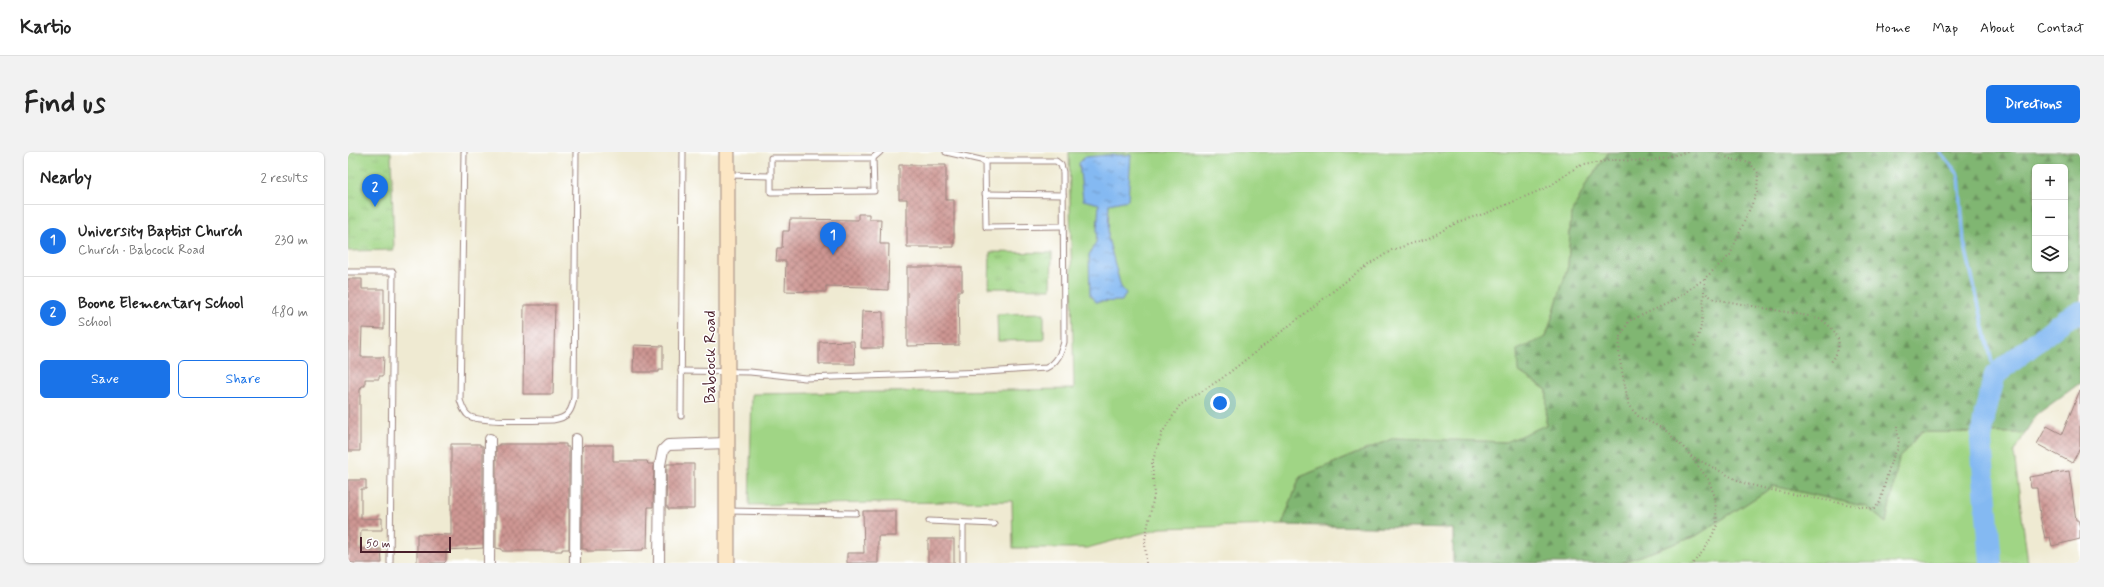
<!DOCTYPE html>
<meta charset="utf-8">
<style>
:root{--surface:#fff;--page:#f2f2f2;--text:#222;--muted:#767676;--line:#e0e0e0;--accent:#1a73e8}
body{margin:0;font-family:Mynerve,sans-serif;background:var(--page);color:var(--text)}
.controls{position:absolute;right:12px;top:12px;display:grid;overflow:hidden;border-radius:6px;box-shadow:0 1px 3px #0004}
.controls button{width:36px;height:36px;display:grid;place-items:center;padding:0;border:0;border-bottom:1px solid var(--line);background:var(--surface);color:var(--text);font:20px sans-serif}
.scale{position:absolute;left:12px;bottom:10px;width:91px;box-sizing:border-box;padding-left:4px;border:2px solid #4a1f2b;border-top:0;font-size:11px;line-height:14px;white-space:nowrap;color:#4a1f2b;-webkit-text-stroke:3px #fff;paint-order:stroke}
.you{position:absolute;left:872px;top:251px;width:14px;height:14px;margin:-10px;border:3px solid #fff;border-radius:50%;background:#1a73e8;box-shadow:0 0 0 6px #1a73e833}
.badge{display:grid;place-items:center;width:26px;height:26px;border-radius:50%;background:var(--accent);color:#fff;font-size:13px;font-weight:700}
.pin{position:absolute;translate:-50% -33px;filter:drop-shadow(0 1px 2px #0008)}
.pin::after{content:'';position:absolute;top:21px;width:14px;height:12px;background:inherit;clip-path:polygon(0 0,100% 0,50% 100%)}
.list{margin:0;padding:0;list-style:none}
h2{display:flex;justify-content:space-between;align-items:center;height:52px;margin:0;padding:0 16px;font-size:17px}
h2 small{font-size:13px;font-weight:400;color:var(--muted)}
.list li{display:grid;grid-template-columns:26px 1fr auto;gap:12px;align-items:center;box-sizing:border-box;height:72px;padding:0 16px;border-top:1px solid var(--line)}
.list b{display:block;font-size:15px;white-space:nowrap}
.list p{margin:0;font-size:13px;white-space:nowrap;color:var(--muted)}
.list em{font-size:13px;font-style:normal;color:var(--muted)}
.actions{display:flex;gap:8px;padding:12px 16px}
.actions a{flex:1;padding:9px 0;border:1px solid var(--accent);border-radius:6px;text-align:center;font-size:14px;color:var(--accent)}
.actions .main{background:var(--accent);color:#fff}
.icon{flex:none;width:22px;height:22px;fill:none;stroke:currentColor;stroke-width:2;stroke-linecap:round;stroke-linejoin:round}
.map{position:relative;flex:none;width:1732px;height:411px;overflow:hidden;border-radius:6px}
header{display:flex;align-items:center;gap:24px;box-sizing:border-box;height:56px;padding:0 20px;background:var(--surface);border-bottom:1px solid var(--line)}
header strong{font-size:19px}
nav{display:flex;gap:22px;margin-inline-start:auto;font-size:14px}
.intro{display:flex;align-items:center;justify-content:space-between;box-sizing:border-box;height:96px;padding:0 24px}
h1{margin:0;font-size:28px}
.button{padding:10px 18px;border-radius:6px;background:var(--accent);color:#fff;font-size:14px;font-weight:700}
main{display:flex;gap:24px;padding:0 24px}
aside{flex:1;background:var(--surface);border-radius:6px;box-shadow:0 1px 3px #0004}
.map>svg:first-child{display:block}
.green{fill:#a0d585;stroke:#757a58}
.forest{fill:url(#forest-firs);stroke:#656a4e;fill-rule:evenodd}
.park{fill:url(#park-tufts);stroke:#757a58}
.water{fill:url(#water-ripples);stroke:#676c8e}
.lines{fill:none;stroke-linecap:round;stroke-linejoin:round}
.stream{stroke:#84b9f2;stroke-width:3.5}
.river{stroke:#84b9f2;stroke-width:22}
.building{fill:url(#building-cross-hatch)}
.lane-casing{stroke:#9c847e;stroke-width:7}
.street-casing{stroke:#9c847e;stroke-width:12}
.secondary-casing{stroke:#9c847e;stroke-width:17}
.path{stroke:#9c847e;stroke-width:2;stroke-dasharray:1 3;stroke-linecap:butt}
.lane{stroke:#fff;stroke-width:5}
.street{stroke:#fff;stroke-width:10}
.secondary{stroke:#fce6c4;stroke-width:15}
.labels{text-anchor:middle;stroke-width:3;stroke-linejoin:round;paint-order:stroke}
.street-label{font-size:16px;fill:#4a1f2b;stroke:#fff}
</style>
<header>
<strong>Kartio</strong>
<nav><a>Home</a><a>Map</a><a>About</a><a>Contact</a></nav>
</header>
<div class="intro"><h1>Find us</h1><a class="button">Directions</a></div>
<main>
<aside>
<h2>Nearby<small>2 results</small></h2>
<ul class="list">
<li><span class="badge">1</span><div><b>University Baptist Church</b><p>Church · Babcock Road</p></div><em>230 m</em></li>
<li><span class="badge">2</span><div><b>Boone Elementary School</b><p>School</p></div><em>480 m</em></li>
</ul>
<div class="actions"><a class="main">Save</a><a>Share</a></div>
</aside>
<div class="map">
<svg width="1732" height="411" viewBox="0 0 1732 411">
<defs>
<pattern id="forest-firs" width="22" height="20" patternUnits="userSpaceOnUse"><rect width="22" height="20" fill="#80b672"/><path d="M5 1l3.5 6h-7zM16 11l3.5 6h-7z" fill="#6b935e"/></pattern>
<pattern id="park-tufts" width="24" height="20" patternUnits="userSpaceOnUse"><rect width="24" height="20" fill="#a0d585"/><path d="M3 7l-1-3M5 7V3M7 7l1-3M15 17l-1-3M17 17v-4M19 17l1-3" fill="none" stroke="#8bb673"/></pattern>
<pattern id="water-ripples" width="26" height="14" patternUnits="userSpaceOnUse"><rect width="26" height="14" fill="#84b9f2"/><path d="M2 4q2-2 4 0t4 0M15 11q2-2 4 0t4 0" fill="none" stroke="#6e96c4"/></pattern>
<pattern id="building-cross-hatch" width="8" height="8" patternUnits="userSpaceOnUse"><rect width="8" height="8" fill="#ce9693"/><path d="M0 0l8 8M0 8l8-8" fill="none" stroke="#a97a78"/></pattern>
</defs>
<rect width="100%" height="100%" fill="#fff"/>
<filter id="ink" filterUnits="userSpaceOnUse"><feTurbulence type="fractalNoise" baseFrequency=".025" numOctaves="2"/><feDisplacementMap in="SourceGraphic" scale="8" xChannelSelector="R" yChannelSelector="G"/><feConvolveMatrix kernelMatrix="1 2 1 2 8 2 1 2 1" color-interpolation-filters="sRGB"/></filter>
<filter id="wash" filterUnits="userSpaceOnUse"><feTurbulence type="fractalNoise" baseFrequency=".012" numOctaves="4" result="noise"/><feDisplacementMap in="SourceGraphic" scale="16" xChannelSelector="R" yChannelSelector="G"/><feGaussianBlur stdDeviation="0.9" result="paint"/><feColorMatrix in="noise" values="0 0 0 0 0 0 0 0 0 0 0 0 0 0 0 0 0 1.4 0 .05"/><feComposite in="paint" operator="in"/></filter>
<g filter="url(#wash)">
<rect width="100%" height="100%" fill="#efead2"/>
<!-- green -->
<g class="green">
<path d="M721 0H1261L1240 29 1223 62 1220 114 1198 185 1170 219 1199 238 1198 273 1159 290 1046 286 952 325 934 373 813 376 739 396H665L664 349 401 353 404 242 726 237Z"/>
<path d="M696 161V188L650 189 649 162Z"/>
<path d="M1573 280 1677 281 1666 301 1680 411H1273L1348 384 1426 334 1519 355 1538 371 1551 306Z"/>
</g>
<!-- forest -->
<path class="forest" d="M1261 0H1732V231L1688 263 1677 281 1573 280 1551 306 1538 371 1519 355 1426 334 1348 384 1273 411H1105V377L934 373 952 325 1046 286 1158 290 1198 273 1199 238 1170 219 1169 198 1198 185 1220 114 1223 62 1240 29ZM1687 15H1717V117H1687Z"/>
<!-- park -->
<g class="park">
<path d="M0 0H43L46 98 0 99Z"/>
<path d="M642 100 704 101 703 137 641 136Z"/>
</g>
<!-- water -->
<path class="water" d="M758 3H783L780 48 761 52 760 86 773 135 778 141 774 149 748 150 742 143 741 103 748 90 751 52 735 48 731 11 737 5Z"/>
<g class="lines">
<!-- stream -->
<path class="stream" d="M1592 0 1611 23 1616 90 1647 223"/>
<!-- river -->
<path class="river" d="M1643 411 1633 289 1637 261 1647 223 1716 168 1732 160"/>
</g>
<g id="blocks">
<!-- building -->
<g class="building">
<path d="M551 13H598V48H606V95H559V47H551Z"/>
<path d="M510 62H521V67H533L532 92H541L540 138 520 137V135L478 134V140L437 139 438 109H428L429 96H434L435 79H441L442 67 510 68Z"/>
<path d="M559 115H614V139H610L611 193 559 194Z"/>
<path d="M0 127H14V137H36V177L14 176 13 205H36L35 224H31V227H17V234H14L12 238V299H0Z"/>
<path d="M176 153H207L205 242H175Z"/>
<path d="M514 159 535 160V196H513Z"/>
<path d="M506 189 507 212H471V190Z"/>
<path d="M286 193 315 194V218H311V220H285Z"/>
<path d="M1732 238V296L1724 311 1689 292 1699 274 1714 282Z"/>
<path d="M103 292H132V294H135V396L98 398V409L96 411H69V382L103 383Z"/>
<path d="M151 292H218V295H221V397H214V399H154V397L148 396V294H151Z"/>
<path d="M236 293H265V309H299L300 312H306L305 355H300L299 396H295V398L264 399H239V397H234V295Z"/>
<path d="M319 312H346V357H320V355H318Z"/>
<path d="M1721 319 1728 368H1730L1732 375V387L1704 394 1702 385 1697 386 1692 364 1689 336H1683L1681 325Z"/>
<path d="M0 328H18V337H13V367L34 366V378H13L12 397H33L34 411H0Z"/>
<path d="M515 359H548V384H530V411H499V401H516Z"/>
<rect x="580" y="387" width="26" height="24"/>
</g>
</g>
</g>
<g filter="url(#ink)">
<use href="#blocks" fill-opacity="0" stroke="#9c847e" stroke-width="1"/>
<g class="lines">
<defs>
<g id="lane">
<path d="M116 0 112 248C114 254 116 261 121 264 131 271 190 268 205 268 220 266 224 259 226 245L228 0"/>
<path d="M637 9 638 75 715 74"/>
<path d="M381 23 423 24V6H525L532 0"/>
<path d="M423 24V40L526 39 525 6"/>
<path d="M637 42 715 43"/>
<path d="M0 120H45L42 411"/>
<path d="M333 219 402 220 457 226 638 220 698 216C709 211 713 201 716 190L715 20 713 13 708 9H637L598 0"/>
<path d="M333 264 335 0"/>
<path d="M380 359 508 361"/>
<path d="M581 369 646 372"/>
<path d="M615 371V411"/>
</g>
<g id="street">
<path d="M141 411 142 287"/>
<path d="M227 411 228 287"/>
<path d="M311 411 312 313 315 298 320 293 379 291"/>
</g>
<path id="secondary" d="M379 411V0"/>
</defs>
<!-- lane casing -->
<use href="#lane" class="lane-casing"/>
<!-- street casing -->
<use href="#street" class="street-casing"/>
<!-- secondary casing -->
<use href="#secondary" class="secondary-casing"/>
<!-- path -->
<g class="path">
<path d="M1357 127 1356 140 1366 147 1471 166C1489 178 1498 191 1483 210"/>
<path d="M1346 194C1355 177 1355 158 1356 140"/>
<path d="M1343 304 1395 331 1427 339 1526 357 1532 350 1543 309 1549 298 1551 291 1549 273"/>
<path d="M798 411 797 388 806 343 804 311 814 281 832 253 873 227 1011 119 1044 98 1081 86 1112 69 1139 61 1202 34 1230 14 1264 8 1301 9 1340 0"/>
<path d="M1345 411 1357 397 1369 374 1367 345 1360 327 1337 297 1316 277 1291 265 1281 254 1271 204 1272 185 1281 169 1325 149 1356 127 1382 103 1409 40 1410 21 1402 11 1382 7 1369 0"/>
</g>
<!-- lane -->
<use href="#lane" class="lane"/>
<!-- street -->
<use href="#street" class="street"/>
<!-- secondary -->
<use href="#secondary" class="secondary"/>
</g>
</g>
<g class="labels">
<!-- street labels -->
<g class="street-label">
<text transform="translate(361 205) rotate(-90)" y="6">Babcock Road</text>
</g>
</g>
</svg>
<div class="controls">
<button>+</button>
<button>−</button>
<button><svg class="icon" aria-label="layers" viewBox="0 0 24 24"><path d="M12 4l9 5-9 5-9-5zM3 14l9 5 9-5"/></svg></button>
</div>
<div class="scale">50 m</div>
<div class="you"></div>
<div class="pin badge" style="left:485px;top:103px">1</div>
<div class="pin badge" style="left:27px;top:55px">2</div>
</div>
</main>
